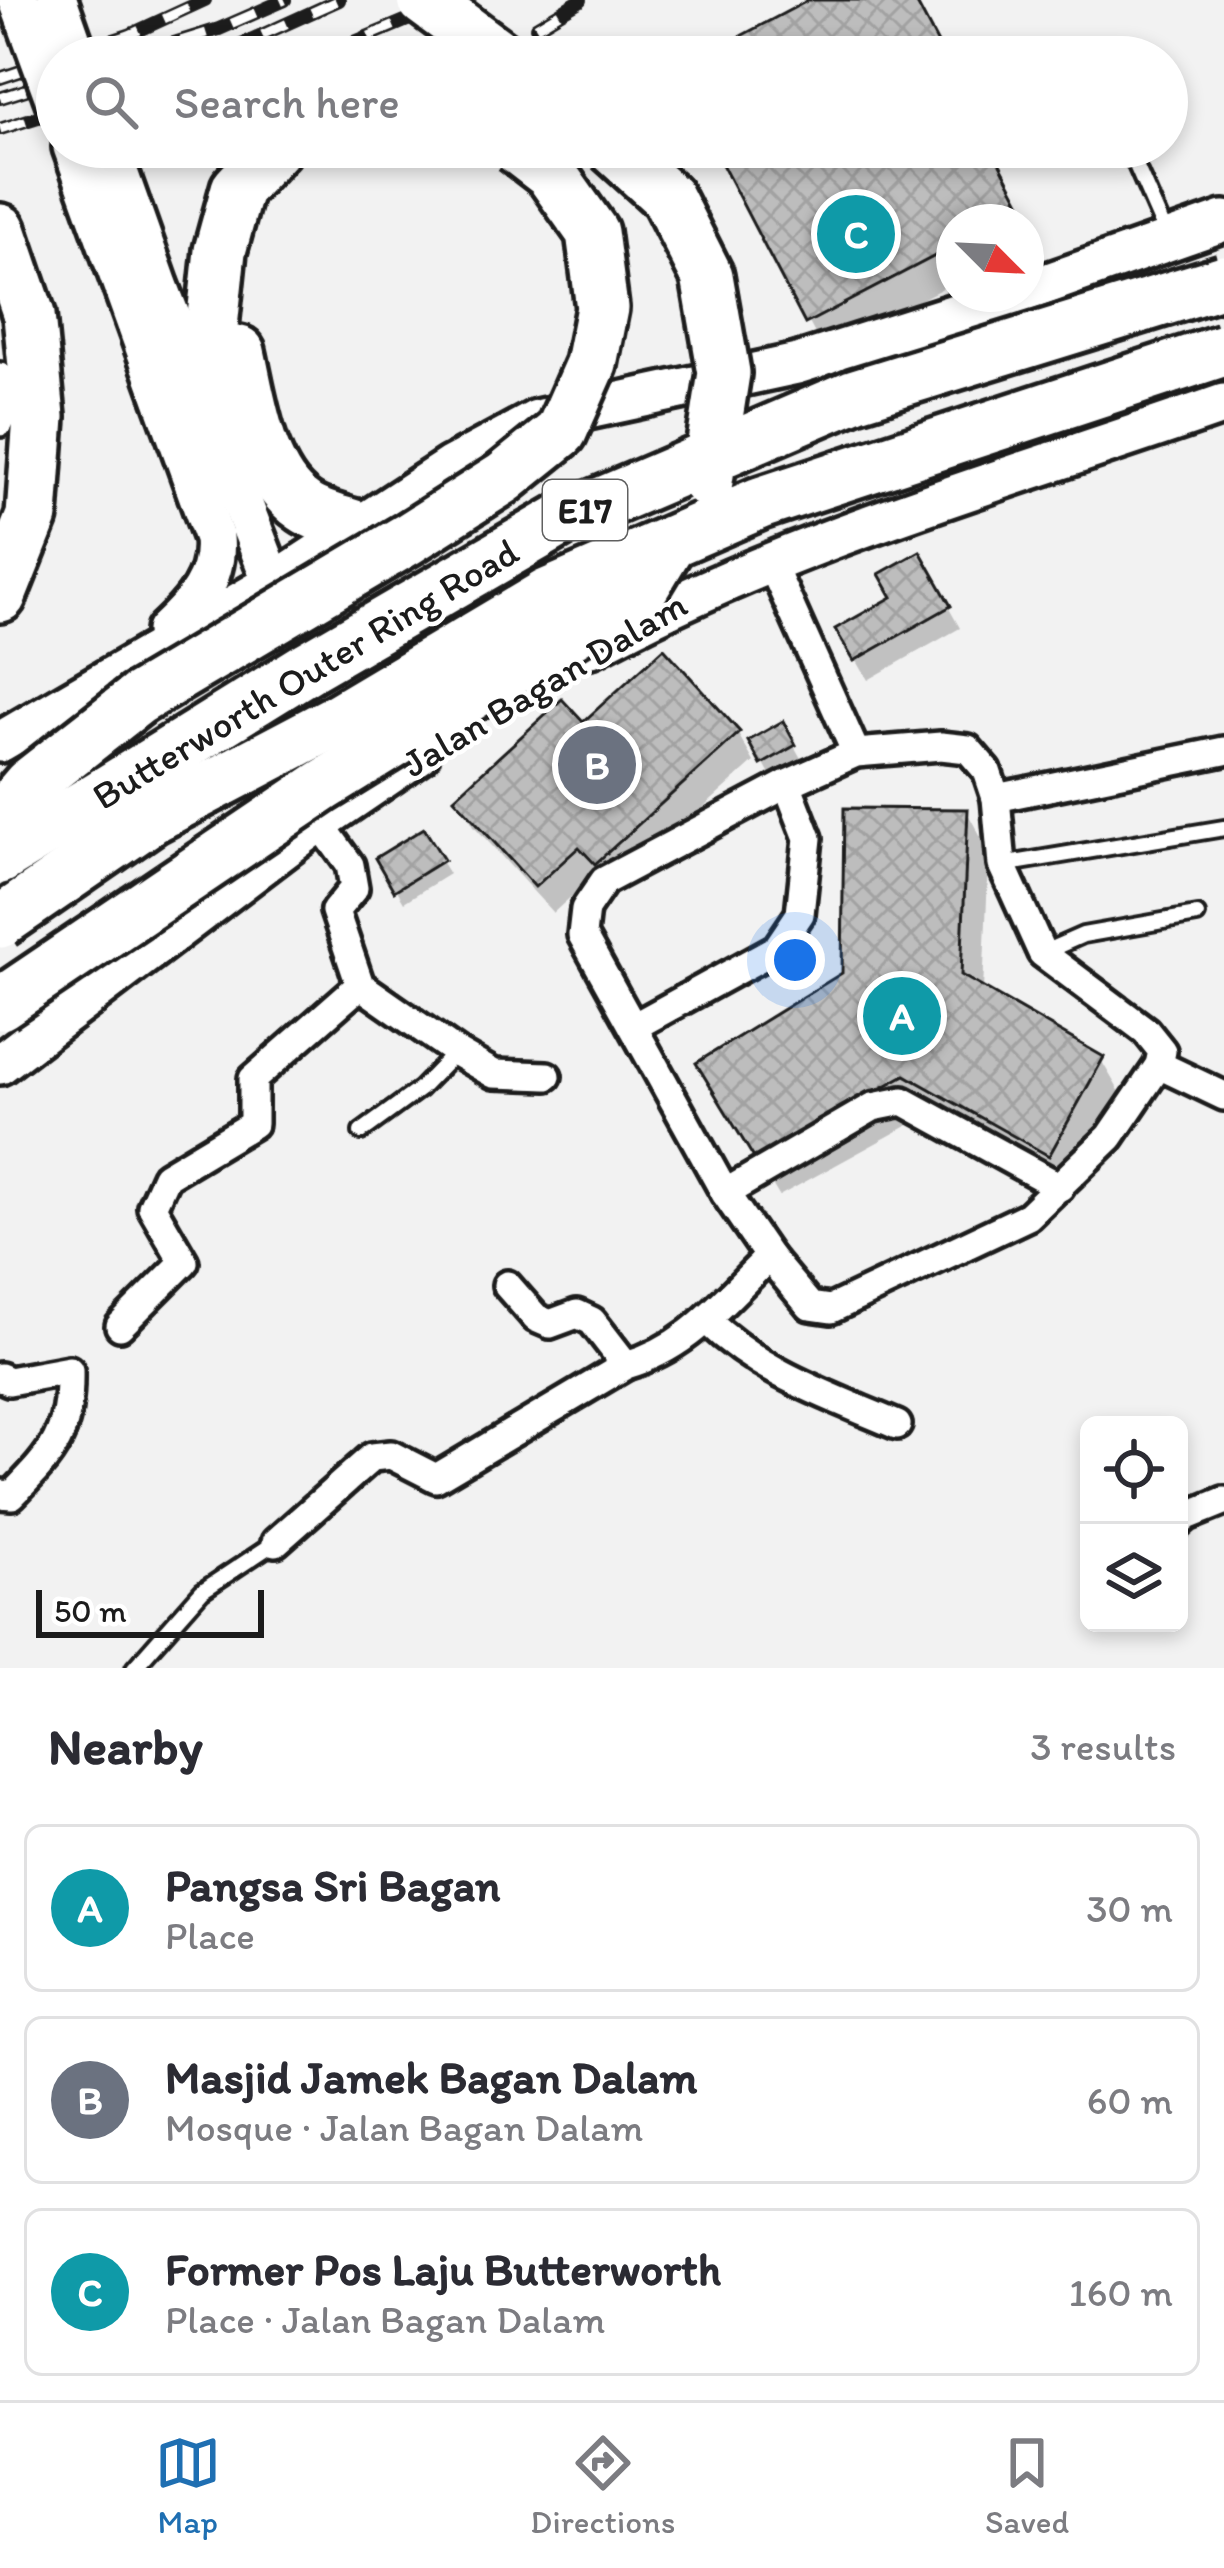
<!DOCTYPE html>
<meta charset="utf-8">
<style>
:root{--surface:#fff;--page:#f7f7f7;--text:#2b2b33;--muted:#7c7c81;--line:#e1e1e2;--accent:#1f6fb2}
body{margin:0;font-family:Itim,sans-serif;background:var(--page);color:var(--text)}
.controls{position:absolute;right:36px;bottom:36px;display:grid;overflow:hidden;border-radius:18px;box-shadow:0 6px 18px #0003}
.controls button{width:108px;height:108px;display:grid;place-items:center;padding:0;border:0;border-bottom:3px solid var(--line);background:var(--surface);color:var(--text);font:60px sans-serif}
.compass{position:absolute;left:936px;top:204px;width:108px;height:108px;border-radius:50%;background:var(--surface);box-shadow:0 6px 18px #0003;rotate:114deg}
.scale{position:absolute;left:36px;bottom:30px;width:228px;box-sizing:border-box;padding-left:12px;border:6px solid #1c1c1c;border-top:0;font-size:33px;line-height:42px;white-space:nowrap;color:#1c1c1c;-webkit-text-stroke:9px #fff;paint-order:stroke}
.you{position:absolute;left:795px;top:960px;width:42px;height:42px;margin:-30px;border:9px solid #fff;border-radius:50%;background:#1a73e8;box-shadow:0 0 0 18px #1a73e833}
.badge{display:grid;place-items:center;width:78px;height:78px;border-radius:50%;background:var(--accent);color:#fff;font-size:39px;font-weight:700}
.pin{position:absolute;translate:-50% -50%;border:6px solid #fff;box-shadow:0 3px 12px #0006}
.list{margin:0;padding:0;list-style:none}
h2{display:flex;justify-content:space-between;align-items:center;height:156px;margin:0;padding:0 48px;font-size:51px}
h2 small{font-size:39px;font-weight:400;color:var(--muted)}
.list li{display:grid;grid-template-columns:78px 1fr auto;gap:36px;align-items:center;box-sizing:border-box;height:168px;margin:0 24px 24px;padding:0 24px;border:3px solid var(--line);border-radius:18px}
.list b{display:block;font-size:45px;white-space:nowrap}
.list p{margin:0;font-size:39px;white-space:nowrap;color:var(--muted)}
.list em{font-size:39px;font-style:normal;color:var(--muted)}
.icon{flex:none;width:66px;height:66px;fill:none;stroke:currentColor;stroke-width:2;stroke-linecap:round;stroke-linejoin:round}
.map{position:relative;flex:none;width:1224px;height:1668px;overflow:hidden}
.search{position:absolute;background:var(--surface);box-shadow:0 6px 18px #0003;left:36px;right:36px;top:36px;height:132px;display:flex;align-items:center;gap:30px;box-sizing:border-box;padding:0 42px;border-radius:66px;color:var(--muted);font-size:45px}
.sheet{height:732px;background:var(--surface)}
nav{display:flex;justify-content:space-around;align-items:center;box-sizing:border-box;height:168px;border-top:3px solid var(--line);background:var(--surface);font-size:33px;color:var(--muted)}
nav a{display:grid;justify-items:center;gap:6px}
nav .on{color:var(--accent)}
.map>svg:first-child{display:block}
.shadow{fill:#0003}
.building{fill:url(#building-cross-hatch);stroke:#1c1c1c;stroke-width:3}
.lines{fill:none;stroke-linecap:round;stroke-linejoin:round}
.lane-casing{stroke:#1c1c1c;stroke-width:22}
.street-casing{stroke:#1c1c1c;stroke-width:36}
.secondary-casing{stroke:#1c1c1c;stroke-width:48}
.highway-casing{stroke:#1c1c1c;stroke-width:60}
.lane{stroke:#fff;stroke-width:14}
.street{stroke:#fff;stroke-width:27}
.secondary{stroke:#fff;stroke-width:39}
.highway{stroke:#fff;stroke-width:51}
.rail-casing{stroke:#1c1c1c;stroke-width:14}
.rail{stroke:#fff;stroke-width:9;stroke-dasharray:27;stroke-linecap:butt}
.secondary-bridge-casing{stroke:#1c1c1c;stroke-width:48;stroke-linecap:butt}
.highway-bridge-casing{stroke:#1c1c1c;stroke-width:60;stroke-linecap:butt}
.secondary-bridge{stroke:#fff;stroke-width:39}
.highway-bridge{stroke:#fff;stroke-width:51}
.labels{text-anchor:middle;stroke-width:9;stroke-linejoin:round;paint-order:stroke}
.shield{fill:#fff;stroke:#606060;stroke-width:3}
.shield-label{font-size:36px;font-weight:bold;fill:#1c1c1c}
.street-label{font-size:39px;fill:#1c1c1c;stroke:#fff}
</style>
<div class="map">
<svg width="1224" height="1668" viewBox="0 0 1224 1668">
<defs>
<pattern id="building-cross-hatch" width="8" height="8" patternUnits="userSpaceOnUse" patternTransform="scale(3)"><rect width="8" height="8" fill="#bdbdbd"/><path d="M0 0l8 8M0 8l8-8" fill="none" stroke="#a2a2a2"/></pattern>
</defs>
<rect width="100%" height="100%" fill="#f2f2f2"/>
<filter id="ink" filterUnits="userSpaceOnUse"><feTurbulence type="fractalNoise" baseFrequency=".00833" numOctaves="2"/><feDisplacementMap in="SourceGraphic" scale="24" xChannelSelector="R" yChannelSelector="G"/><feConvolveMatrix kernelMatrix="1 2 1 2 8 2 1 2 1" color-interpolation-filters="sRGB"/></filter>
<g filter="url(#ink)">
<!-- shadow -->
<g class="shadow">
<path d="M716 147H990L1037 238 1026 244V222H954V282L824 351Z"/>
<path d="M919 555 960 628 868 680 839 630 896 598Z"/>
<path d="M782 725 802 760 771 777 752 742Z"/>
<path d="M583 727 738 734 754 762 612 890 597 873 553 913 474 826 458 798Z"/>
<path d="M967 812 989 852 983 991 1101 1060 1124 1099 1072 1194 929 1114 779 1196 723 1103 845 975Z"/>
<path d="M423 832 449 874 404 902 379 859Z"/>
</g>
<!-- building -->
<g class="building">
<path d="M809 0H915L945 57H701Z"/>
<path d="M713 147H991L1024 209 999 222H954V246L805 324Z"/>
<path d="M920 551 951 606 854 661 835 629 892 597 879 574Z"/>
<path d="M664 648 740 732 595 864 579 847 535 887 454 798 562 699 583 722Z"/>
<path d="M783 721 796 745 761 765 748 741Z"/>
<path d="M844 808 968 809 961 975 1104 1057 1049 1156 905 1075 754 1158 696 1063 842 973Z"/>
<path d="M424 828 444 860 394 891 375 858Z"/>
</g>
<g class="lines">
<defs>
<g id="lane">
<path d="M1128 147 1167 236"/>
<path d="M1002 865 1224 828"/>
<path d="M1042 953 1083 935 1197 915"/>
<path d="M361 1132 420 1089 456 1052"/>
<path d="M134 1668 202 1591 276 1542"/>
</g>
<g id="street">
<path d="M0 377 5 410 0 422"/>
<path d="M770 561 856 753"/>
<path d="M941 746 968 749 987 771 996 798 1002 865 1042 953 1146 1031 1162 1051 1159 1065 1110 1137 1028 1216 831 1309 810 1306 769 1257 725 1193 582 935 585 909 604 881 787 784 856 753Z"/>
<path d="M996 798 1224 751"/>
<path d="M319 822 350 865 354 888 335 911 360 985 456 1052 494 1074 547 1076"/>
<path d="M635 1026 777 948 800 914 808 838 787 784"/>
<path d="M1159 1065 1224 1096"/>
<path d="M725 1193 873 1107 903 1101 1060 1187"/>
<path d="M507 1285 536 1318 550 1324 577 1314 592 1321 626 1365"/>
<path d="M706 1320C764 1375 825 1394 897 1425"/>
<path d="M120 1326 184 1262 152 1207 166 1176 253 1124V1079L360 985"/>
<path d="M0 1377 9 1381 69 1370C70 1434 55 1451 12 1495L0 1494"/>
<path d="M1179 1523 1187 1516 1224 1501"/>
<path d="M276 1542 372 1457 391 1455 436 1478 626 1365C690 1347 722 1301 769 1257"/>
</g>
<g id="secondary">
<path d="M73 147 214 538C218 579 194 605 166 631"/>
<path d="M109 147 158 285 273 583 356 739"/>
<path d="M1026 291 1224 221"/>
<path d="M316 565 313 580 390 720"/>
<path d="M591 647C790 539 1011 479 1224 404"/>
<path d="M0 742 273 583 450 467 537 420 797 364 1018 294"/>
<path d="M0 1064 319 822 419 754"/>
</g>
<g id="highway">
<path d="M0 230 29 315 39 417 32 516 0 596"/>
<path d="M239 352C250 400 259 477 304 507 318 517 340 521 357 527"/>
<path d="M226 464 209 355 220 251 237 189 276 147"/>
</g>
</defs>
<!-- lane casing -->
<use href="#lane" class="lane-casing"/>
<!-- street casing -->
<use href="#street" class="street-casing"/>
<!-- secondary casing -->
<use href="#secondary" class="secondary-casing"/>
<!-- highway casing -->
<use href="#highway" class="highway-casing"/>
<!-- lane -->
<use href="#lane" class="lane"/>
<!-- street -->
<use href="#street" class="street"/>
<!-- secondary -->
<use href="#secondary" class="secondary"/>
<!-- highway -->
<use href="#highway" class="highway"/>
<defs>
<g id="rail">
<path d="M536 27 581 0"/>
<path d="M63 57 129 35 205 0"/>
<path d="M129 57 219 29 285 0"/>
<path d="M213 57 339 0"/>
<path d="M319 57 455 0"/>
<path d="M0 78 57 59"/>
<path d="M0 98 57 80"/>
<path d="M0 129 57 111"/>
</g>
</defs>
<!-- rail casing -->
<use href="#rail" class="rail-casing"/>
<!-- rail -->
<use href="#rail" class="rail"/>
<defs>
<g id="secondary-bridge">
<path d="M19 0 57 104"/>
<path d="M57 0 77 57"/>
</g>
<g id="highway-bridge">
<path d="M424 0 501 57"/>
<path d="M612 147 667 197 707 276 724 373 707 481"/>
<path d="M0 818 29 784 138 699 408 539 504 478 561 432 591 364 602 308 592 232 551 174 516 147"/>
<path d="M0 858 310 666 560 521 855 395 1224 281"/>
<path d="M0 922 151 818 335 721 547 595 760 503 1224 350"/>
<path d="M0 1004 323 786 642 589 666 549"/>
</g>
</defs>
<!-- secondary-bridge casing -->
<use href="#secondary-bridge" class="secondary-bridge-casing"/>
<!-- highway-bridge casing -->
<use href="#highway-bridge" class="highway-bridge-casing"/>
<!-- secondary-bridge -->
<use href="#secondary-bridge" class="secondary-bridge"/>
<!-- highway-bridge -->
<use href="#highway-bridge" class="highway-bridge"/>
</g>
</g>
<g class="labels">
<!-- shield labels -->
<rect class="shield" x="543" y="480" width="84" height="60" rx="9"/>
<g class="shield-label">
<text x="585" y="523">E17</text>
</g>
<!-- street labels -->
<g class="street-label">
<text transform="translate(305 673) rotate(-31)" y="14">Butterworth Outer Ring Road</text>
<text transform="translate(544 683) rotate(-31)" y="14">Jalan Bagan Dalam</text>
</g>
</g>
</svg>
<div class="controls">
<button><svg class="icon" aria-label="locate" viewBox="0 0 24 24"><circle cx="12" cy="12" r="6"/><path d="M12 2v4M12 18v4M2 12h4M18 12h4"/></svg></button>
<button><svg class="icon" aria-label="layers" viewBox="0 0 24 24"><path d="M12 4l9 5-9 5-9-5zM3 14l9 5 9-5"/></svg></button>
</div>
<svg class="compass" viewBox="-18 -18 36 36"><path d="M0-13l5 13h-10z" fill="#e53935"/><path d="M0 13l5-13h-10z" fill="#7c7c81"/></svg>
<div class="scale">50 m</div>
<div class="you"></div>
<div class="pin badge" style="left:902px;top:1016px;background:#0f9aa8">A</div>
<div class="pin badge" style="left:597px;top:765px;background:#6b7280">B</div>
<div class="pin badge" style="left:856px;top:234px;background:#0f9aa8">C</div>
<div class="search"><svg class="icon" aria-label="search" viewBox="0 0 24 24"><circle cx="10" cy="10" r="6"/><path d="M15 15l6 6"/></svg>Search here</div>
</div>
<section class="sheet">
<h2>Nearby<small>3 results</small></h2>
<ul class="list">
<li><span class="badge" style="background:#0f9aa8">A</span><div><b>Pangsa Sri Bagan</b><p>Place</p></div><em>30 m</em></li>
<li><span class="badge" style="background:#6b7280">B</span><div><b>Masjid Jamek Bagan Dalam</b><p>Mosque · Jalan Bagan Dalam</p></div><em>60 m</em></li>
<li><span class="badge" style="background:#0f9aa8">C</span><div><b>Former Pos Laju Butterworth</b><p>Place · Jalan Bagan Dalam</p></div><em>160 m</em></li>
</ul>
</section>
<nav>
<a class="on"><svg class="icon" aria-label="map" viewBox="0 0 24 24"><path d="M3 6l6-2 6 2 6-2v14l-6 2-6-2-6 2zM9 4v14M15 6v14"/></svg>Map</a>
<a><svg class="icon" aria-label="directions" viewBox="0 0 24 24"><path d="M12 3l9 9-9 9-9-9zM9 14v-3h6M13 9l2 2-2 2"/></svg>Directions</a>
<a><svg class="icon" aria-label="saved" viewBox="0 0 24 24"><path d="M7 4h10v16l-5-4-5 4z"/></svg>Saved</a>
</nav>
